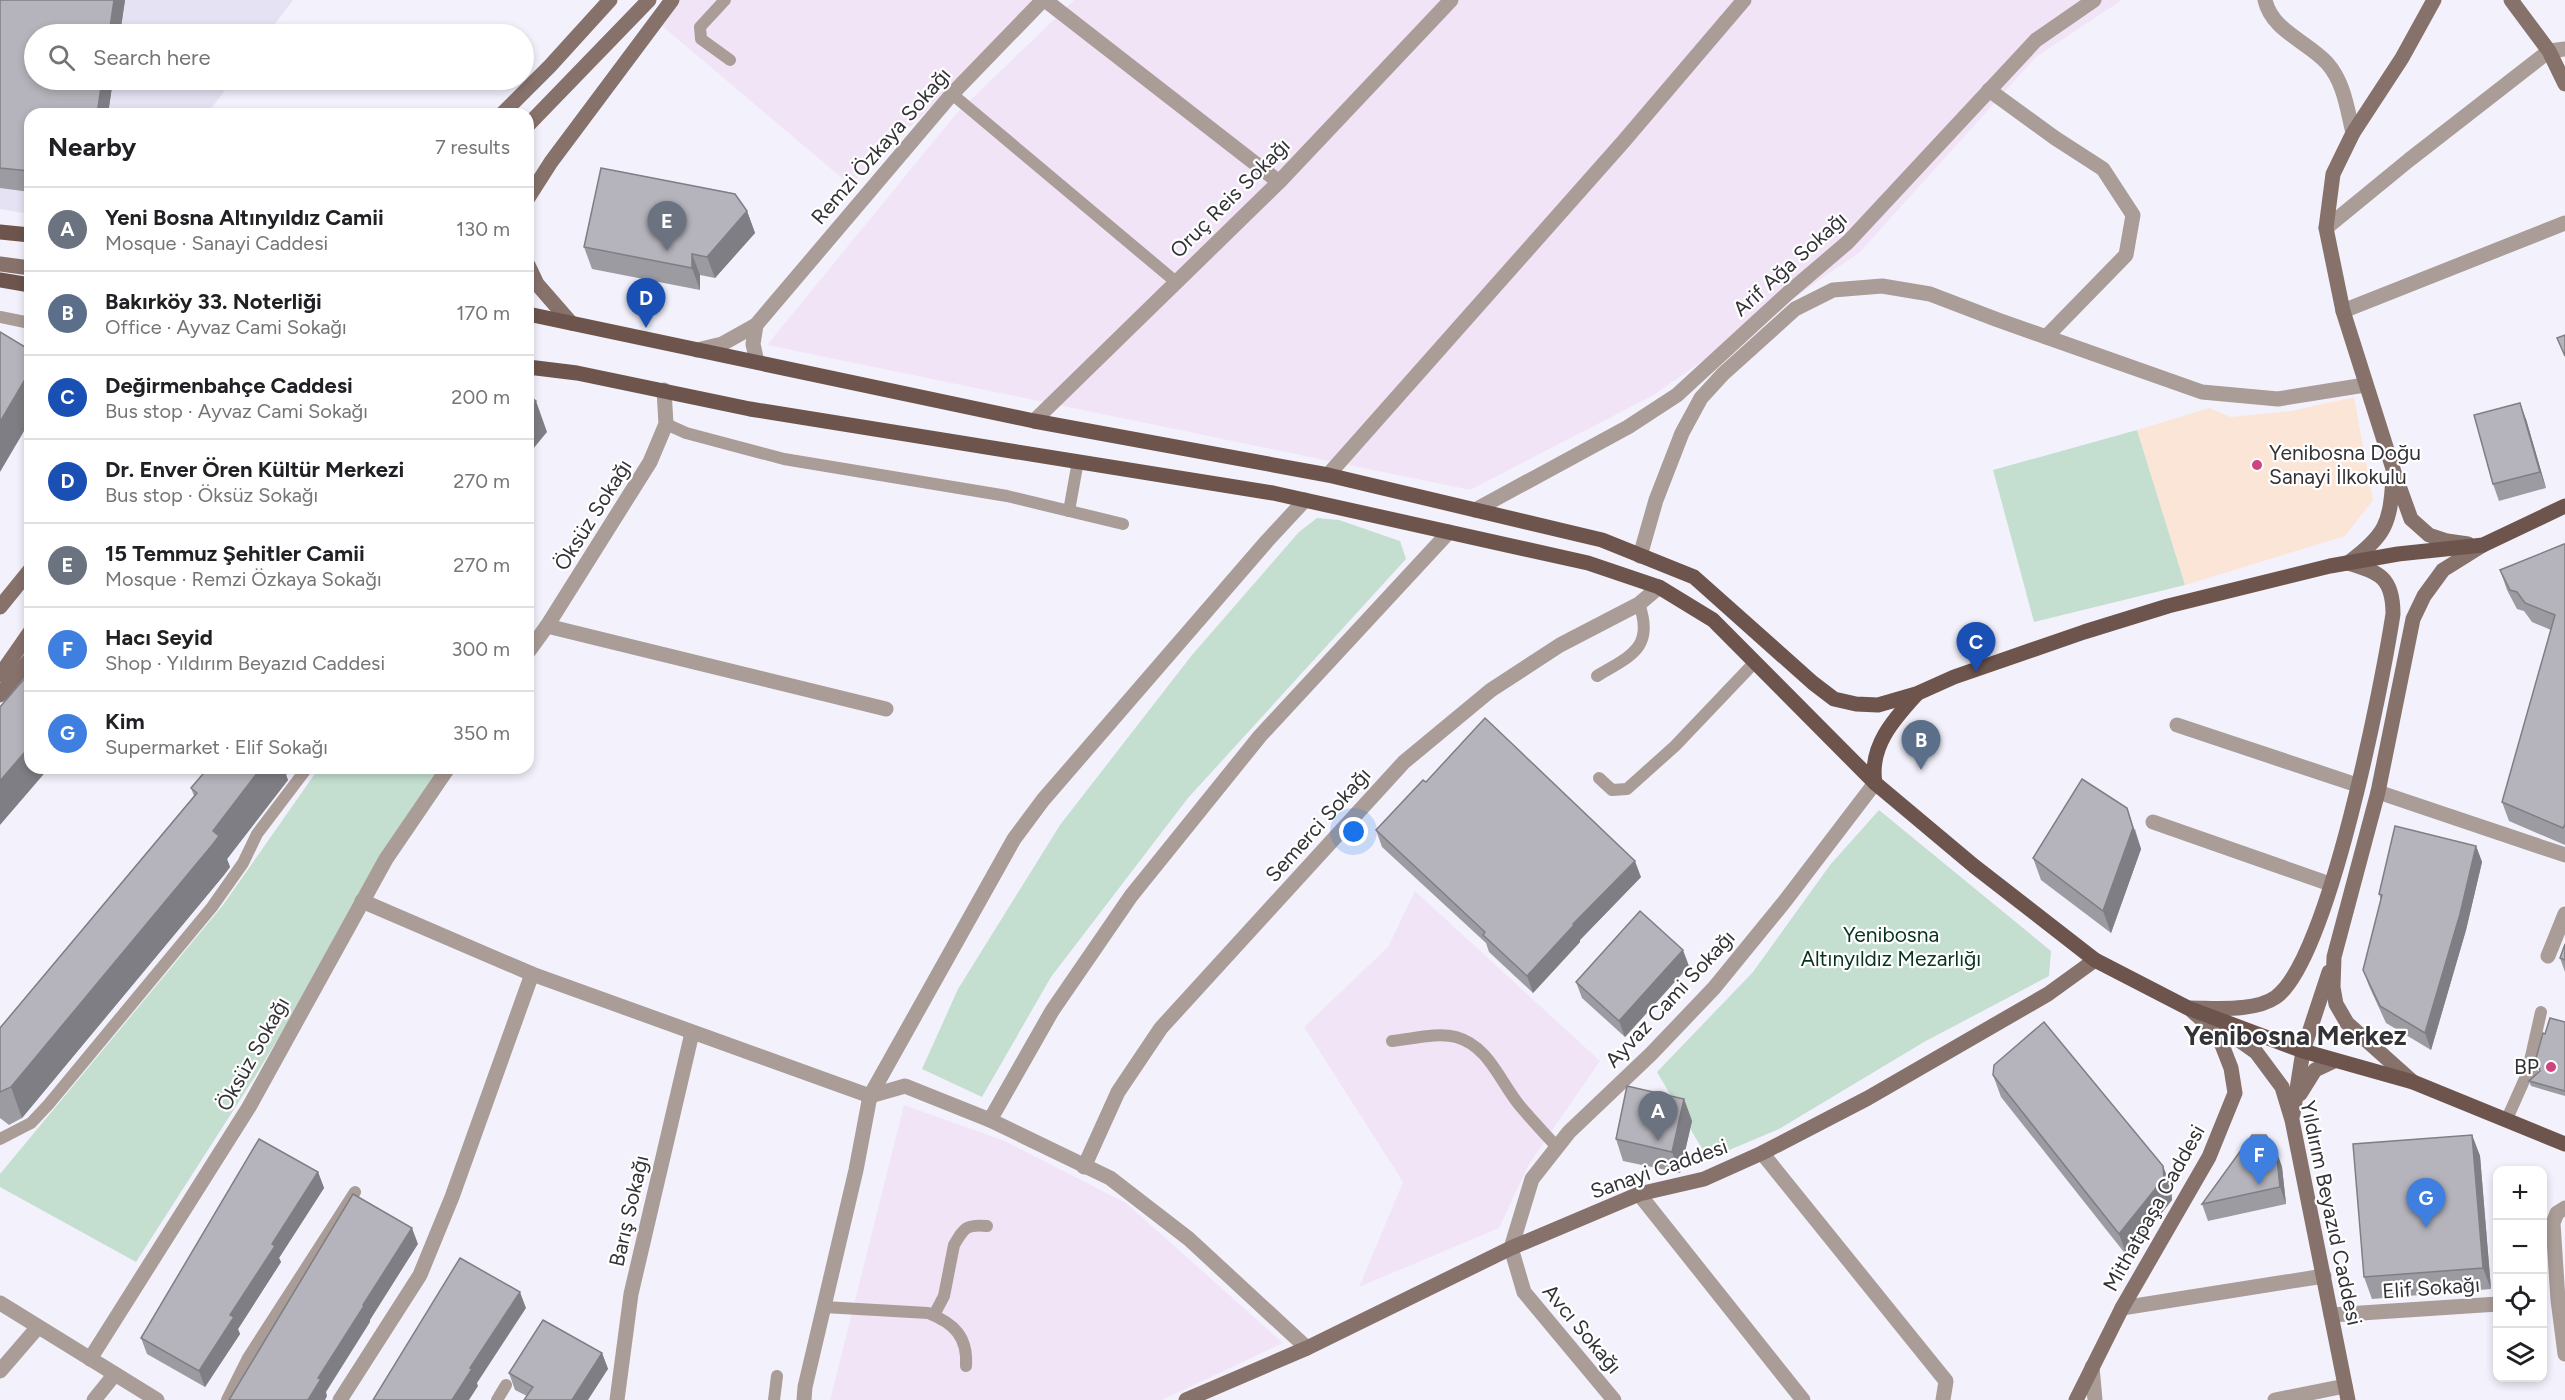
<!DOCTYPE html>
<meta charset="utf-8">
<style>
:root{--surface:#fff;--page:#f2f2f2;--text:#202124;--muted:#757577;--line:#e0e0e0;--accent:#0b8043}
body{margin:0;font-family:Figtree,sans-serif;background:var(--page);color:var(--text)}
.controls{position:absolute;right:18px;bottom:18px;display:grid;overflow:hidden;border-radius:12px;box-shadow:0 3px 9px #0003}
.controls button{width:54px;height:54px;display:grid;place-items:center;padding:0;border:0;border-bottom:2px solid var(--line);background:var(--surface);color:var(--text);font:30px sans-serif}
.you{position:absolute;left:1354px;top:832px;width:21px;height:21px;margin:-15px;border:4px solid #fff;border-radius:50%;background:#1a73e8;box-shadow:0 0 0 9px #1a73e833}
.badge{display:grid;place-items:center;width:39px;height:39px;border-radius:50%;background:var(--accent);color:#fff;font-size:20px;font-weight:700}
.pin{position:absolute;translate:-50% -50px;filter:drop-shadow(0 2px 3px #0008)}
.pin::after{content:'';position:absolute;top:32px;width:21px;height:18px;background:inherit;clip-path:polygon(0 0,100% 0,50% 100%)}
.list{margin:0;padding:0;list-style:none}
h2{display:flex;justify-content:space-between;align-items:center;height:78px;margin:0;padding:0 24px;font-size:26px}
h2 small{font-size:20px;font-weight:400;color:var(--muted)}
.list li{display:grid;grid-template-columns:39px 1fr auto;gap:18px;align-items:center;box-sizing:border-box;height:84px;padding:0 24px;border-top:2px solid var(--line)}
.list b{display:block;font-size:22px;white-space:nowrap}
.list p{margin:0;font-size:20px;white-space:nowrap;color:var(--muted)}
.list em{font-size:20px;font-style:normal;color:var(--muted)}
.icon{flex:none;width:33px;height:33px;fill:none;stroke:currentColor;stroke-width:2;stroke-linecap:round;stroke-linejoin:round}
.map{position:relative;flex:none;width:2565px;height:1400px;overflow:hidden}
.search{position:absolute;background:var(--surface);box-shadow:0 3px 9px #0003;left:24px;top:24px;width:510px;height:66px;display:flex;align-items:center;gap:15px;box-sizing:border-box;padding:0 21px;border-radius:33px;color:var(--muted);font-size:22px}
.panel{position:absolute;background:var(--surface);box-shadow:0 3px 9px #0003;left:24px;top:108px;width:510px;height:666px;border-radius:18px}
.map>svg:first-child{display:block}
.built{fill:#e5e3f3}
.industrial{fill:#f2e4f7}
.education{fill:#fbe5d7}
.green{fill:#c4dfd0}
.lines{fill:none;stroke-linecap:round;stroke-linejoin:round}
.lane{stroke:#aa9c97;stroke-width:12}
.street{stroke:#aa9c97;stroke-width:15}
.secondary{stroke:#87726b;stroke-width:15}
.primary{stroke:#6d554d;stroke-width:15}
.wall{fill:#9c9ba2}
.shaded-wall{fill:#7f7e84}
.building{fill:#b5b4bc;stroke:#7f7e84;stroke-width:1.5}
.poi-dot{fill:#cd447e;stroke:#fff;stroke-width:2}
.labels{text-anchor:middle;stroke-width:4.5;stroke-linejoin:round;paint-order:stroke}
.street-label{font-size:21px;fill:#333337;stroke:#fff}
.poi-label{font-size:21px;fill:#333337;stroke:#fff;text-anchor:start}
.park-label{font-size:21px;fill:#083220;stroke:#fff}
.district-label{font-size:27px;font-weight:bold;fill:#333337;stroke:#fff}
</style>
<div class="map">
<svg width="2565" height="1400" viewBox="0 0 2565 1400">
<rect width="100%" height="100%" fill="#f3f2fc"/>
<!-- built -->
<path class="built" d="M0 0H293L267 34H34V80H233L207 114H30V214L0 209Z"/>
<!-- industrial -->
<g class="industrial">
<path d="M681 0H1041L850 185 662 26Z"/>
<path d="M1074 0H2122L2036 57 1860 252 1652 396 1470 490 767 345 955 115Z"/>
<path d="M1415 891 1600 1061 1529 1164 1499 1228 1359 1287 1403 1182 1304 1027 1388 947Z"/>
<path d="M904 1105 1005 1141 1126 1203 1283 1343 1162 1400H830Z"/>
</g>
<!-- education -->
<path class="education" d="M2354 397 2373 500 2345 536 2185 585 2137 430 2209 408 2231 417 2291 411Z"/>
<!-- green -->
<g class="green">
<path d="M2137 430 2185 585 2034 622 1993 470Z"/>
<path d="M1317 518 1339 520 1400 541 1406 559 1188 798 1051 977 982 1097 922 1069 958 989 1060 825 1192 655 1299 532Z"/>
<path d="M319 768H441L256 1075 136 1262 0 1187V1174L223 905Z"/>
<path d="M1879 810 2051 951 2049 976 1924 1042 1779 1129 1708 1159 1657 1072 1753 972 1830 865Z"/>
</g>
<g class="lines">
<!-- lane -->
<g class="lane">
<path d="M725 0 700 27 701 39 730 60"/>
<path d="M952 94 1176 282"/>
<path d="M0 317 25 322 30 319"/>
<path d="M666 424 686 433 784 459 1007 496 1123 524"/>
<path d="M528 466V465"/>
<path d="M1069 511 1078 461"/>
<path d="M1597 676C1630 656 1655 648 1639 604"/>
<path d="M1599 778 1612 790 1627 789 1675 746 1755 662"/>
<path d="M1392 1041C1412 1039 1437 1032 1456 1037 1489 1046 1500 1082 1520 1106 1532 1120 1545 1134 1557 1147"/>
<path d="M2527 1074 2541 1012"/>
<path d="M2506 1121 2527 1074 2534 1075"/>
<path d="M0 1139 31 1123 48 1105 212 907 243 863 257 834 307 768"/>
<path d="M824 1307 928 1313C954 1323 968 1337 966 1366"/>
<path d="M934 1315 944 1296 954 1245C964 1228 966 1224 987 1226"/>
<path d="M227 1400 248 1358 355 1192"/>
<path d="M497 1400 506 1385"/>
<path d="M774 1400 777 1376"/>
</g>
<!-- street -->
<g class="street">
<path d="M1045 0 1279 182"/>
<path d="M2265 0C2272 31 2307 41 2327 63 2344 82 2347 108 2353 133"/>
<path d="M1989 90 2055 138 2103 169 2133 215 2126 255 2046 337"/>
<path d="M2326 228 2409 160 2549 51 2565 49"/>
<path d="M2343 311 2565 223"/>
<path d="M756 325 753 344 757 362"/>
<path d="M697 350 722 344 756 325 952 94 1043 0"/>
<path d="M1034 421 1279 182 1451 0"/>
<path d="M1328 475 1623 142 1744 0"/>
<path d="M1475 510 1628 427 1677 395 1787 294 1848 242 2036 40 2094 0"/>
<path d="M1640 556 1656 500 1682 433 1701 398 1723 374 1795 309 1833 290 1882 286 1930 294 1998 320 2202 392 2278 399 2365 385"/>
<path d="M547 626 886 709"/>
<path d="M528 652 547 626 650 462 666 424 664 390"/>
<path d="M2177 725 2357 785"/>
<path d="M2378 792 2565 855"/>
<path d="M2153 822 2330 884"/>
<path d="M362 901 532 974 870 1096 905 1086 990 1120 1110 1178 1189 1239 1307 1348"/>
<path d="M2548 956 2565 914"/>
<path d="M990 1120 1052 1011 1131 896 1260 736 1449 532"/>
<path d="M1762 1153 1946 1381 1943 1400"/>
<path d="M1084 1167 1118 1092 1161 1028 1404 762 1491 690 1560 645 1639 604 1659 587"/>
<path d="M1639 1194 1803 1400"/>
<path d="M2565 1208 2557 1213 2553 1223 2558 1300 2565 1354"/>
<path d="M0 1303 157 1400"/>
<path d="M2122 1308 2324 1276"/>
<path d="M2331 1315 2498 1304"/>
<path d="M90 1359 249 1107 386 859 448 768"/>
<path d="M2092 1367 2095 1400"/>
<path d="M0 1371 38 1327"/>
<path d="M94 1400 115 1374"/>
<path d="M340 1400 420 1275 452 1197 532 974"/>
<path d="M617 1400 631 1294 692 1033"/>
<path d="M804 1400 805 1387 856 1170 870 1096 1014 839 1043 800 1267 541 1305 500"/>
<path d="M1614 1400 1524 1292 1511 1248 1532 1179 1569 1132 1651 1054 1714 988 1785 901 1875 783"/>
<path d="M2275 1400 2345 1386"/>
</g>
<!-- secondary -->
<g class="secondary">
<path d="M2434 0 2402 58 2353 133 2333 174 2326 228 2343 311 2394 472 2411 519 2429 535 2447 541 2468 544"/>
<path d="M2511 0 2549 51 2565 84"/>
<path d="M502 114 550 66 610 0"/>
<path d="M528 125 649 0"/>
<path d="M528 198 551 162 672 0"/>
<path d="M0 264 30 268"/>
<path d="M528 265 537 284 571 323"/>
<path d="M2348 563C2386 535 2390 524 2393 478"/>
<path d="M0 607 30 570"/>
<path d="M0 675 30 632"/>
<path d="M0 695 30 659"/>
<path d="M2191 1008C2216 1008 2255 1012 2276 997 2329 959 2382 685 2393 614 2393 578 2380 572 2348 563"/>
<path d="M2212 1021 2256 1052 2282 1087 2292 1120 2348 1400"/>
<path d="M2413 1082 2347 1023 2336 1004 2333 987 2334 957 2378 792 2413 619 2424 596 2443 570 2483 545"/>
<path d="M2300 1094 2315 1070 2334 1061"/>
<path d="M2293 1114 2303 1051 2329 972"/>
<path d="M1186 1400 1307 1348 1511 1248 1639 1194 1704 1179 1762 1153 1868 1098 2048 994 2095 960"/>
<path d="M2076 1400 2122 1308 2209 1157 2235 1093 2231 1068 2222 1045 2208 1025 2191 1010"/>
</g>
<!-- primary -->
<g class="primary">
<path d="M0 232 30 235"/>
<path d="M0 280 30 285"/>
<path d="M528 314 1034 421 1328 475 1602 540 1694 577 1813 683 1834 699 1856 704 1878 705 1916 694 1954 677 2084 632 2168 606 2330 566 2398 554 2483 545 2565 506"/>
<path d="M528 367 577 373 750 409 1273 493 1588 563 1659 587 1713 620 1875 783 1974 866 2095 960 2188 1008 2303 1051 2413 1082 2565 1144"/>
<path d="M1875 783C1869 747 1893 720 1916 695"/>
</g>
</g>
<!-- wall -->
<g class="wall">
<path d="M0 0H125L120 34 34 80H113L108 114H30V192L0 188Z"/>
<path d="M747 211 755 233 715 278 700 275V290L592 269 584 247Z"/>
<path d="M2526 419 2546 488 2499 501 2493 484Z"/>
<path d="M2565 544V845L2509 821 2502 802 2551 630 2532 622 2524 611 2517 609 2507 590 2500 570Z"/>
<path d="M208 768H292L286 775 288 780 227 859 230 867 224 875 22 1118 9 1125 0 1118V1028L194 796 191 788Z"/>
<path d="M1426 782 1641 877 1580 940V942L1533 993 1489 952 1486 943 1382 847 1376 830Z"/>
<path d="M2135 829 2141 849 2111 933 2041 880 2033 858Z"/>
<path d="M2476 846 2482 862 2466 930 2431 1050 2386 1023 2369 986 2363 970 2381 900 2379 894Z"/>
<path d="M2565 944V972L2560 958Z"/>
<path d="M1689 966 1625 1037 1582 998 1576 982Z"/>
<path d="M2565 1022V1096L2531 1086 2529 1081 2540 1071 2537 1068 2535 1062 2545 1034Z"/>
<path d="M1993 1075 2163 1166 2171 1188 2172 1200 2127 1256 2001 1097Z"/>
<path d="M1684 1099 1692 1121 1680 1173 1623 1161 1616 1139Z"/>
<path d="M2472 1135 2480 1156 2491 1289 2372 1299 2364 1277Z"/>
<path d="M2276 1150 2282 1167 2286 1204 2208 1221 2202 1204Z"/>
<path d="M318 1172 324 1188 279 1258 281 1262 238 1329 240 1334 205 1387 147 1354 141 1338Z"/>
<path d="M602 1353 608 1369 527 1396 515 1390 509 1373Z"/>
</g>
<!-- shaded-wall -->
<g class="shaded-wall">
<path d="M114 0H125L120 34H109Z"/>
<path d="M102 80H113L108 114H97Z"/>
<path d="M747 211 755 233 715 278 707 257Z"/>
<path d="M692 254 700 275V290L692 268Z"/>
<path d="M30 371V421L0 472V422Z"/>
<path d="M536 401 547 432 528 455V410Z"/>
<path d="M2520 403 2526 419 2546 488 2540 472Z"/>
<path d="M30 746V768H49L0 825V781Z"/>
<path d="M261 768H292L286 775 288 780 227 859 230 867 224 875 22 1118 11 1087 213 831Z"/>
<path d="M2127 808 2141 849 2111 933 2103 911Z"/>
<path d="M2476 846 2482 862 2466 930 2431 1050 2425 1033Z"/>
<path d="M1635 861 1641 877 1580 940V942L1533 993 1527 976 1573 924Z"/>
<path d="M1683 950 1689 966 1625 1037 1619 1021Z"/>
<path d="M1684 1099 1692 1121 1680 1173 1672 1152Z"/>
<path d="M2472 1135 2480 1156 2491 1289 2483 1268Z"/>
<path d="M2276 1150 2282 1167 2286 1204 2280 1187Z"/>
<path d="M2163 1166 2171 1188 2172 1200 2127 1256 2119 1234Z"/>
<path d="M318 1172 324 1188 279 1258 281 1262 238 1329 240 1334 205 1387 199 1371 230 1315 272 1244Z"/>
<path d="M412 1228 418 1244 370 1320V1322L326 1392 327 1396 325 1400H308L318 1378 363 1305Z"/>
<path d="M520 1292 526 1308 477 1383 478 1386 469 1400H452L470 1368Z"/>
<path d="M602 1353 608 1369 588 1400H572Z"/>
</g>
<!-- building -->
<g class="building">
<path d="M0 0H114L109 34H34V80H102L97 114H30V171L0 168Z"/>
<path d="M601 168 735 194 747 211 707 257 692 254V268L584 247Z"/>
<path d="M0 332 30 350V371L0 422Z"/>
<path d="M2565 335V356L2557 338Z"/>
<path d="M528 395 536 401 528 410Z"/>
<path d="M2520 403 2540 472 2493 484 2474 415Z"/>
<path d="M2564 544H2565V824L2563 828 2502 802 2555 615 2525 603 2517 592 2510 590 2500 570Z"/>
<path d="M30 672V746L0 781V707Z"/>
<path d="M1485 718 1635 861 1573 924 1574 925 1527 976 1483 935 1485 932 1376 830 1423 780 1426 782Z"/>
<path d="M208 768H261L213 831 219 836 213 844 11 1087 0 1092V1028L197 793 191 788Z"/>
<path d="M2082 779 2127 808 2133 828 2103 911 2033 858Z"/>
<path d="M2395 826 2476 846 2460 914 2425 1033 2380 1006 2363 970 2382 895 2379 894Z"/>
<path d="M1640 911 1683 950 1619 1021 1576 982Z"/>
<path d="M2565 944V960L2560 958Z"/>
<path d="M2550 1018 2565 1022V1091L2529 1081 2540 1071 2539 1066 2535 1062 2543 1033 2545 1034Z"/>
<path d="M2044 1022 2163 1166 2164 1178 2119 1234 1993 1075 1994 1065Z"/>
<path d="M1627 1086 1684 1099 1672 1152 1616 1139Z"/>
<path d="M2252 1135H2266L2276 1150 2280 1187 2202 1204Z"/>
<path d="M2472 1135 2483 1268 2364 1277 2353 1144Z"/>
<path d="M259 1139 318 1172 272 1244 275 1246 230 1315 234 1317 199 1371 141 1338Z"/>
<path d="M353 1194 412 1228 363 1305 364 1306 318 1378 321 1379 308 1400H229Z"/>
<path d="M460 1258 520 1292 470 1368 472 1369 452 1400H373Z"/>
<path d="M543 1320 602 1353 572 1400H524L533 1387 509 1373Z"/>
</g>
<!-- markers -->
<g class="poi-dot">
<circle cx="2257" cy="465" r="6"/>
<circle cx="2551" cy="1067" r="6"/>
</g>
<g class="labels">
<!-- street labels -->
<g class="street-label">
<text transform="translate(881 146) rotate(-49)" y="7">Remzi Özkaya Sokağı</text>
<text transform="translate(1230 198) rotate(-45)" y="7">Oruç Reis Sokağı</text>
<text transform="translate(1790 264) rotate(-42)" y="7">Arif Ağa Sokağı</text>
<text transform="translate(593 515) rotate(-58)" y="7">Öksüz Sokağı</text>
<text transform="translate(1318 825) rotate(-48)" y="7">Semerci Sokağı</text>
<text transform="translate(1670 999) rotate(-47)" y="7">Ayvaz Cami Sokağı</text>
<text transform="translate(253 1054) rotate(-61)" y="7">Öksüz Sokağı</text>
<text transform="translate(1659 1169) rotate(-19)" y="7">Sanayi Caddesi</text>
<text transform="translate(2154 1208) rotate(-61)" y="7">Mithatpaşa Caddesi</text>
<text transform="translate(629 1211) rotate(-77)" y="7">Barış Sokağı</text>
<text transform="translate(2331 1213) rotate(78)" y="7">Yıldırım Beyazıd Caddesi</text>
<text transform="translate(2431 1288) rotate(-4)" y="7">Elif Sokağı</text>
<text transform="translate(1582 1329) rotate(50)" y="7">Avcı Sokağı</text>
</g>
<!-- poi labels -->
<g class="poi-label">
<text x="2269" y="460">Yenibosna Doğu<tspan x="2269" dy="24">Sanayi İlkokulu</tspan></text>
<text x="2539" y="1074" text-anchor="end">BP</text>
</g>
<!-- park labels -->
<g class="park-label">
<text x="1891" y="942">Yenibosna<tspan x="1891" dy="24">Altınyıldız Mezarlığı</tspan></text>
</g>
<!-- district labels -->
<g class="district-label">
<text x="2295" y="1045">Yenibosna Merkez</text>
</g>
</g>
</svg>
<div class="controls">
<button>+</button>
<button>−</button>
<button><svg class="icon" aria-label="locate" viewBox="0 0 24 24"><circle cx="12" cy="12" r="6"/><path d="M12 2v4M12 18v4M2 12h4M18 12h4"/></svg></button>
<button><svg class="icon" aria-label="layers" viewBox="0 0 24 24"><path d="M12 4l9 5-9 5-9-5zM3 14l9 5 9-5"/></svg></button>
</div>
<div class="you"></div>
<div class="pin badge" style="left:1658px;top:1141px;background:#6b7280">A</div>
<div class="pin badge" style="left:1921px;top:770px;background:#5c6f8a">B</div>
<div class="pin badge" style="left:1976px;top:672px;background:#1a4fb4">C</div>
<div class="pin badge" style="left:646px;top:328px;background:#1a4fb4">D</div>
<div class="pin badge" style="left:667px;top:251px;background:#6b7280">E</div>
<div class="pin badge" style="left:2259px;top:1185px;background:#3f7fe0">F</div>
<div class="pin badge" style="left:2426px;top:1228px;background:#3f7fe0">G</div>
<div class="search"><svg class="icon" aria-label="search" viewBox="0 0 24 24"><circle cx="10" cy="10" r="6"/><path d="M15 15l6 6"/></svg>Search here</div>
<section class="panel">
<h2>Nearby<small>7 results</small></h2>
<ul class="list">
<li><span class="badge" style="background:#6b7280">A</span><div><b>Yeni Bosna Altınyıldız Camii</b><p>Mosque · Sanayi Caddesi</p></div><em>130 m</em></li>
<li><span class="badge" style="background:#5c6f8a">B</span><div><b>Bakırköy 33. Noterliği</b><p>Office · Ayvaz Cami Sokağı</p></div><em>170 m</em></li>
<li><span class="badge" style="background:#1a4fb4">C</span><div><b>Değirmenbahçe Caddesi</b><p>Bus stop · Ayvaz Cami Sokağı</p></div><em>200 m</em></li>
<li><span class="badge" style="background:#1a4fb4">D</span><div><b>Dr. Enver Ören Kültür Merkezi</b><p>Bus stop · Öksüz Sokağı</p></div><em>270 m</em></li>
<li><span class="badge" style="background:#6b7280">E</span><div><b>15 Temmuz Şehitler Camii</b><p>Mosque · Remzi Özkaya Sokağı</p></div><em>270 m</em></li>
<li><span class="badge" style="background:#3f7fe0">F</span><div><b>Hacı Seyid</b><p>Shop · Yıldırım Beyazıd Caddesi</p></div><em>300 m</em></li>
<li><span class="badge" style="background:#3f7fe0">G</span><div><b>Kim</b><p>Supermarket · Elif Sokağı</p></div><em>350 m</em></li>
</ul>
</section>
</div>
